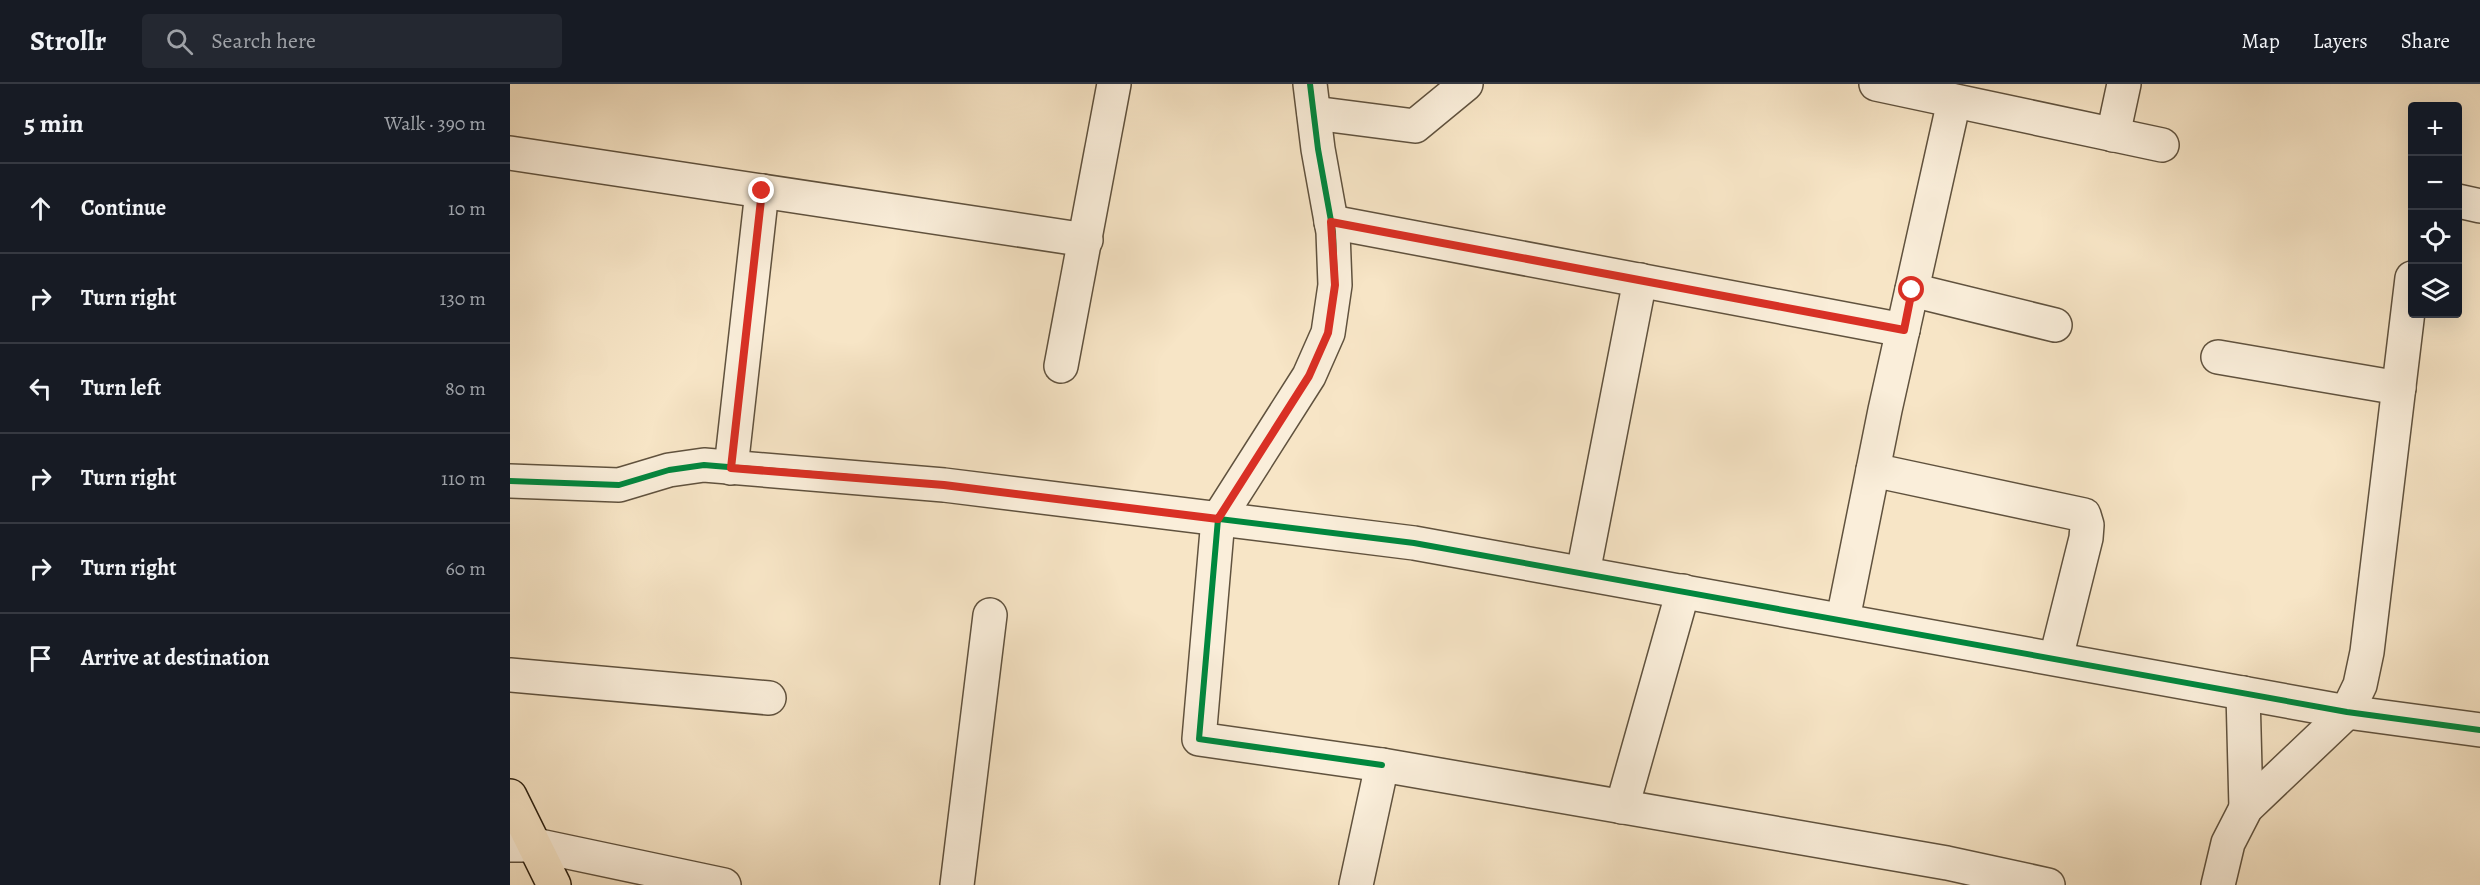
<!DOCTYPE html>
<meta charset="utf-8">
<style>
:root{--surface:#171b24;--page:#242831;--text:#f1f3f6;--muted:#9ea1a6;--line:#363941}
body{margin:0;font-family:Alegreya,serif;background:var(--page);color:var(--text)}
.controls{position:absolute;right:18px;top:18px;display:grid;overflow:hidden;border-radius:6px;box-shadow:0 6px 24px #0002}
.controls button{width:54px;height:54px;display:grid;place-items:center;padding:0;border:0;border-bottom:2px solid var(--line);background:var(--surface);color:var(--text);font:30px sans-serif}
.stop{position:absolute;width:18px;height:18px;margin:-14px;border:4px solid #d93025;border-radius:50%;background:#fff}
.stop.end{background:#d93025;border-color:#fff;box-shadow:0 2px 6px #0008}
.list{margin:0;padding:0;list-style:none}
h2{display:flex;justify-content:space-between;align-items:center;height:78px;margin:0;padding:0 24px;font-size:26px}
h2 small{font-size:20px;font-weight:400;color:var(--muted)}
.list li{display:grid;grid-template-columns:39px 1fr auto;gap:18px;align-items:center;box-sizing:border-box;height:90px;padding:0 24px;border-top:2px solid var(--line)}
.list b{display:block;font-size:22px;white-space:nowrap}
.list em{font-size:20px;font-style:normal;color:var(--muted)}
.icon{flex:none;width:33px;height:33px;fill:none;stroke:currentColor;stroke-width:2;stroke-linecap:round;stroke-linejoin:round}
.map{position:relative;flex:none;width:1970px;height:801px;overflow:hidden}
header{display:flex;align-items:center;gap:36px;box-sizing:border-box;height:84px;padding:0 30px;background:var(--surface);border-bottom:2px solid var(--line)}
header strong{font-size:28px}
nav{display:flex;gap:33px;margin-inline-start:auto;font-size:21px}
.search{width:420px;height:54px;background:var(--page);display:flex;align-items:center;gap:15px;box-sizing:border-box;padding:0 21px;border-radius:6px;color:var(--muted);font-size:22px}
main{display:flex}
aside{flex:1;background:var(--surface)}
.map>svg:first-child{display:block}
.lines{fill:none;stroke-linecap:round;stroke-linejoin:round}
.minor-casing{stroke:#60523e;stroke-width:36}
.major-casing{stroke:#2d2111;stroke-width:36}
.minor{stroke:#faeeda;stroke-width:33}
.major{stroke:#f7e5c6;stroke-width:33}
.cycleway-casing{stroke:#faeeda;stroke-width:10}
.cycleway{stroke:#00873e;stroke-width:6}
.route{stroke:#d93025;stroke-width:8}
</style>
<header>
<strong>Strollr</strong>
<div class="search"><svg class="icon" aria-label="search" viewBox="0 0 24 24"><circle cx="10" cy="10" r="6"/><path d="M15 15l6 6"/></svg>Search here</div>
<nav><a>Map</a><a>Layers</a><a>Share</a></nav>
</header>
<main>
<aside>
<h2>5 min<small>Walk · 390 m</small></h2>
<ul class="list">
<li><svg class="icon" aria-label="ahead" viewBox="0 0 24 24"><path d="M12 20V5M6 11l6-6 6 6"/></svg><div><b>Continue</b></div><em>10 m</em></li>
<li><svg class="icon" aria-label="right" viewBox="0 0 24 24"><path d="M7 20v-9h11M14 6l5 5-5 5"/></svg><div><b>Turn right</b></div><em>130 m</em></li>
<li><svg class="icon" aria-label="left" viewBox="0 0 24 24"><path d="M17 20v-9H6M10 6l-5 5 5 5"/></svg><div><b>Turn left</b></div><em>80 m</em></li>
<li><svg class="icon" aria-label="right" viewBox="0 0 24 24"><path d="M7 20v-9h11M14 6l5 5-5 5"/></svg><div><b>Turn right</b></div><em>110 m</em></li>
<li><svg class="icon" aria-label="right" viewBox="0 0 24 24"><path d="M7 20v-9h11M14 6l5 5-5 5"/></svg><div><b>Turn right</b></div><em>60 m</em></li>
<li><svg class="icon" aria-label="arrive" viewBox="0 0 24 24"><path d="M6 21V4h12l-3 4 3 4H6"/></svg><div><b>Arrive at destination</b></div></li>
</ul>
</aside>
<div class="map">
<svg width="1970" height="801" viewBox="0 0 1970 801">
<rect width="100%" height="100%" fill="#f7e5c6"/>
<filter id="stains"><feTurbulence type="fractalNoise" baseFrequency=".00333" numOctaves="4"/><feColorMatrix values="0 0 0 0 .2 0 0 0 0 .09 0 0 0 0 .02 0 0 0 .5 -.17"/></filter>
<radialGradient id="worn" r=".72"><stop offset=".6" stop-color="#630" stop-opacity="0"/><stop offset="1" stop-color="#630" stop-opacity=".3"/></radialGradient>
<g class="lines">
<defs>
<g id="minor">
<path d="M800 0 808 65 823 148 825 201 818 249 799 292 708 435 689 655 872 681"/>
<path d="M1366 0 1652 61"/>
<path d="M804 29 905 42 956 0"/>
<path d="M1603 51 1614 0"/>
<path d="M0 69 576 156"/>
<path d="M1948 117 1970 122"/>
<path d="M821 138 1393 246"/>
<path d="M1402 206 1545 241"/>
<path d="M1708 273 1889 304"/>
<path d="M551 282 604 0"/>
<path d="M221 384 252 107"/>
<path d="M1363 386 1574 431 1577 441 1576 454 1546 574"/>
<path d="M0 397 109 401 159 386 194 381 434 401 904 459 1837 628 1970 646"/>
<path d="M1073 489 1130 196"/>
<path d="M1333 535 1375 326 1444 17"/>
<path d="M0 591 259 614"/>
<path d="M1733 609 1736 724"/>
<path d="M1112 723 1173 507"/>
<path d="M0 761H25L214 801"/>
<path d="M447 801 480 531"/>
<path d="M846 801 872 681 1437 779 1538 801"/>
<path d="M1708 801 1718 759 1736 724 1837 628 1850 601 1857 568 1902 194"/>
</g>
<path id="major" d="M0 712 44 801"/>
</defs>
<!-- minor casing -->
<use href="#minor" class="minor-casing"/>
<!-- major casing -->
<use href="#major" class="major-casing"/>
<!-- minor -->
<use href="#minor" class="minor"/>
<!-- major -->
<use href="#major" class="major"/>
<defs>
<g id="cycleway">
<path d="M800 0 808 65 823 148 825 201 818 249 799 292 708 435 689 655 872 681"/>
<path d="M0 397 109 401 159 386 194 381 434 401 904 459 1837 628 1970 646"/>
</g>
</defs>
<!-- cycleway casing -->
<use href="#cycleway" class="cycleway-casing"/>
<!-- cycleway -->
<use href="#cycleway" class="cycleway"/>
</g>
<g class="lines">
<!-- route -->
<path class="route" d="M252 107 221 384 434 401 708 435 799 292 818 249 825 201 821 138 1394 246 1402 206"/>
</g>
<rect width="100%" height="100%" filter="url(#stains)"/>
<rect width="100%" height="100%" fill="url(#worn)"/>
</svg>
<div class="controls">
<button>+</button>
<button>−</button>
<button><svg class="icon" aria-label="locate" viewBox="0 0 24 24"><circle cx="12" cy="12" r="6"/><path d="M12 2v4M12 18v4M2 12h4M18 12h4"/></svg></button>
<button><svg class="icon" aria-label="layers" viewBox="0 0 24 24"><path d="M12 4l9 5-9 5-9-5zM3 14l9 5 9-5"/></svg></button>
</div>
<div class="stop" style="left:1402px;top:206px"></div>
<div class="stop end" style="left:252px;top:107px"></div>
</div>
</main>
